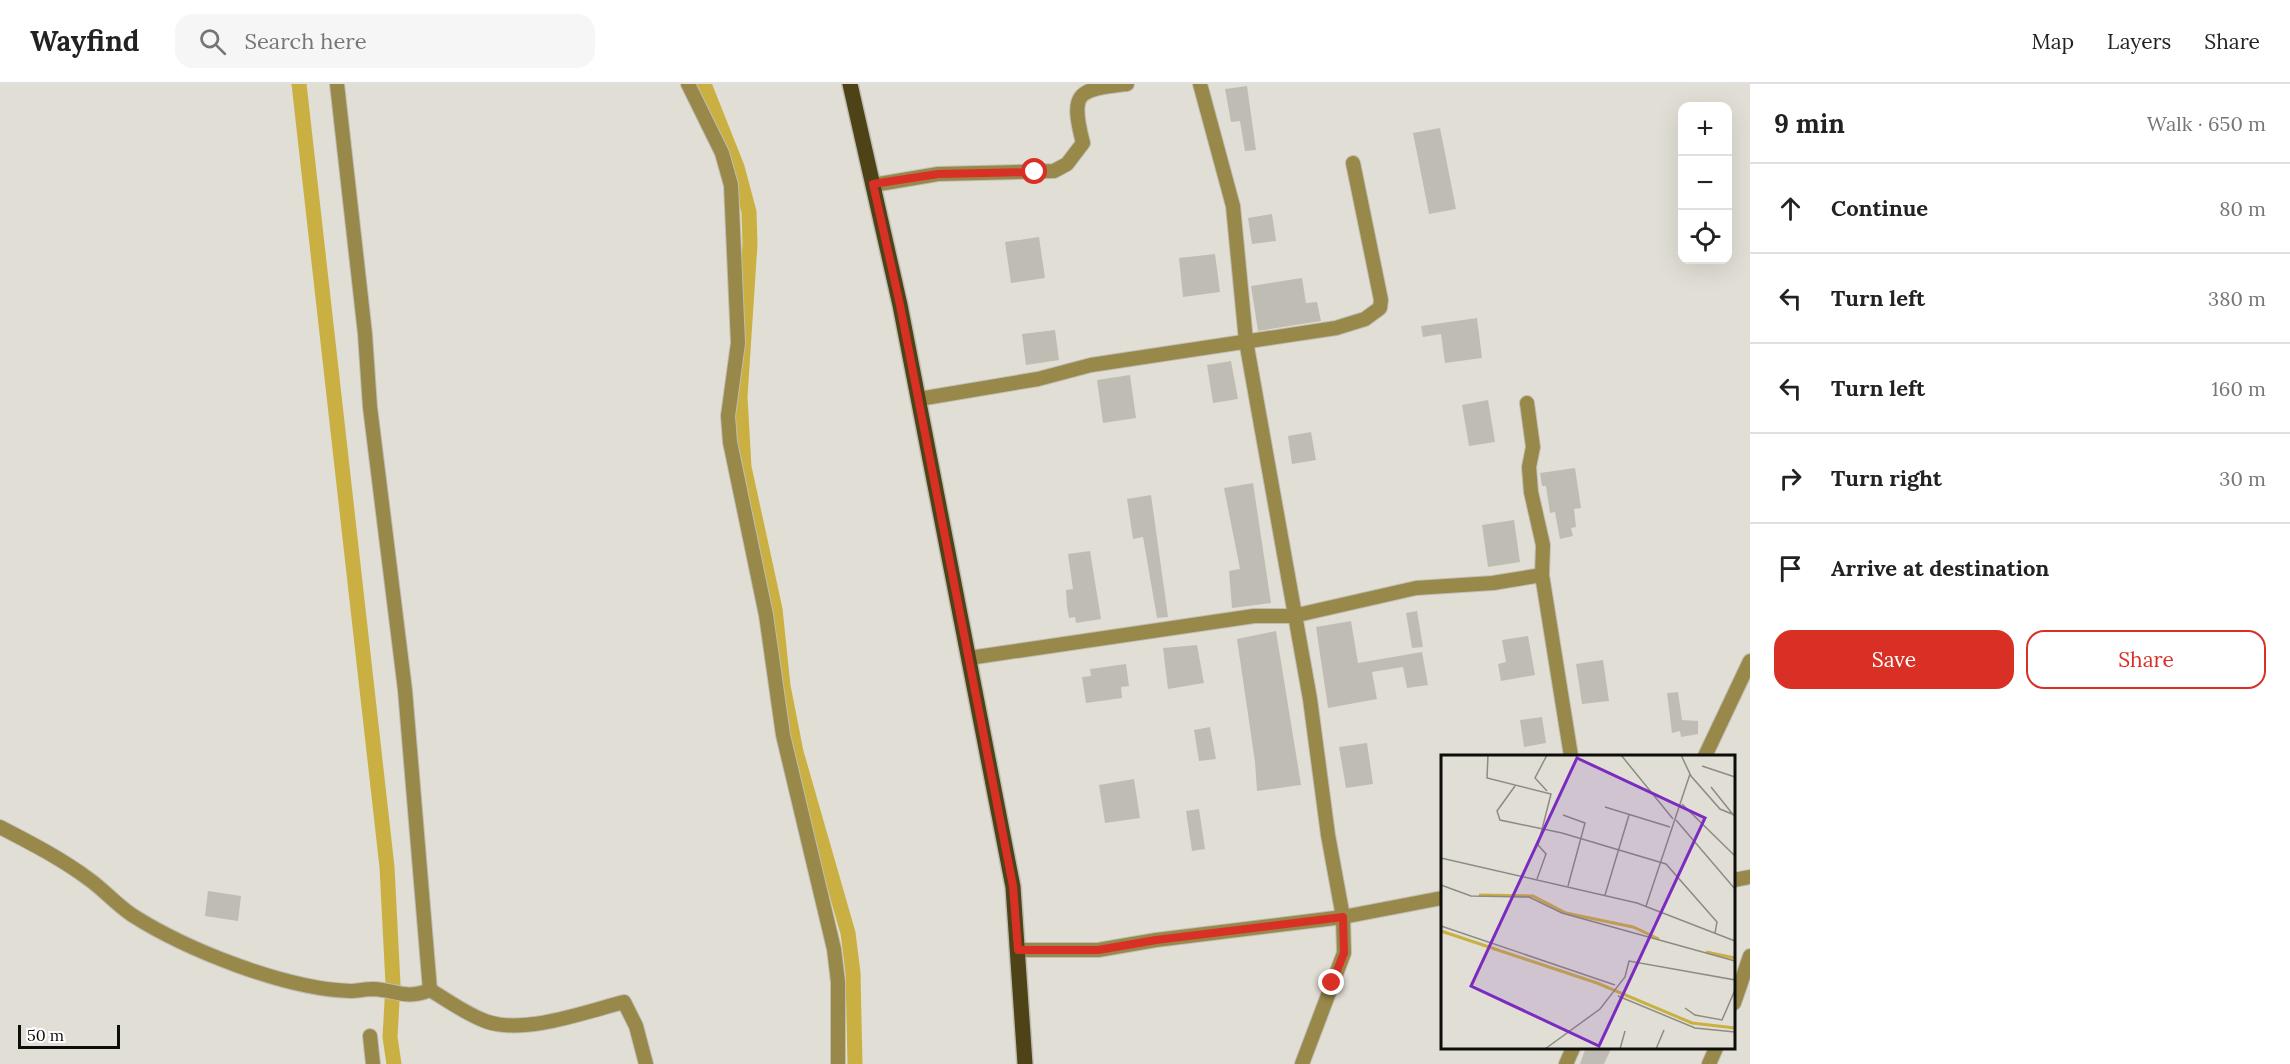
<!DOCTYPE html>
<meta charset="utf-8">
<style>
:root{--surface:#fff;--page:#f6f6f6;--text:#222;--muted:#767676;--line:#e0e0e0;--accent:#d93025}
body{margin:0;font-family:Lora,serif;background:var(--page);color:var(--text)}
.controls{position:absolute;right:18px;top:18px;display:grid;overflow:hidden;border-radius:12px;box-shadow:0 6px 24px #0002}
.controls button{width:54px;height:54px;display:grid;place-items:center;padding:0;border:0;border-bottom:2px solid var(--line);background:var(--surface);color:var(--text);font:30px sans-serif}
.scale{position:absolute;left:18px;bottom:15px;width:102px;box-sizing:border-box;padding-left:6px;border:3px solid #0d0d0a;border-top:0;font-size:16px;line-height:21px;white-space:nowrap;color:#0d0d0a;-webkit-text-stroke:4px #fff;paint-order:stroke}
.stop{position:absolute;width:18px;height:18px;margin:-14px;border:4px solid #d93025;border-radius:50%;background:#fff}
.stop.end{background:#d93025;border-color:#fff;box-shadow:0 2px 6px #0008}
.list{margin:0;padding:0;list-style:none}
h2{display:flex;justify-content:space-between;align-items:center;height:78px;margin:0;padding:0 24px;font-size:26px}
h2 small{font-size:20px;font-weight:400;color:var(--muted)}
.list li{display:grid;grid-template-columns:39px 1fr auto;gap:18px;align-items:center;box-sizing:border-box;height:90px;padding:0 24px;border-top:2px solid var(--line)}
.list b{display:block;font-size:22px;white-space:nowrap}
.list em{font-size:20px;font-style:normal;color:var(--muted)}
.actions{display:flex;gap:12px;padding:18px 24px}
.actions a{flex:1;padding:14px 0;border:2px solid var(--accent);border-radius:18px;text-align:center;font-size:21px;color:var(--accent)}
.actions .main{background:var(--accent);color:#fff}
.icon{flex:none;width:33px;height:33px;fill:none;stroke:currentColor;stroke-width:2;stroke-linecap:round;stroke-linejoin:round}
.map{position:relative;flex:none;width:1750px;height:980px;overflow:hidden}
header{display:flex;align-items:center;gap:36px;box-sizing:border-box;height:84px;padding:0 30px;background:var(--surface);border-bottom:2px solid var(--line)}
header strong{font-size:28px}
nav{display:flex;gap:33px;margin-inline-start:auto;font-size:21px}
.search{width:420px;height:54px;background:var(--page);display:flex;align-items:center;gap:15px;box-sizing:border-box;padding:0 21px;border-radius:18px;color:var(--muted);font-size:22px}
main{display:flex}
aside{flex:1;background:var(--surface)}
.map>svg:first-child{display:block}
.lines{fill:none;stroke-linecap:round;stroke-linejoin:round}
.canal{stroke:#cab043;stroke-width:15}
.building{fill:#bfbdb3}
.minor-casing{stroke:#bfbdb5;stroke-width:16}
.major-casing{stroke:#bfbdb5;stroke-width:18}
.minor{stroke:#988849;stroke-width:14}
.major{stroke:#4e4316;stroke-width:15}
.route{stroke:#d93025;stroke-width:8}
.inset-river{fill:none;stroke:#cab043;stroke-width:3}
.inset-road{fill:none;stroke:#8c8b84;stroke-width:1.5}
.view{fill:#7b2cbf;fill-opacity:0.15;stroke:#7b2cbf;stroke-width:3}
.inset-edge{fill:none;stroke:#0d0d0a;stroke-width:3}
</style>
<header>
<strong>Wayfind</strong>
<div class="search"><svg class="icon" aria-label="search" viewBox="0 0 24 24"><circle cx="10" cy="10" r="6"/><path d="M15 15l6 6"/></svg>Search here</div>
<nav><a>Map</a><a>Layers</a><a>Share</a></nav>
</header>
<main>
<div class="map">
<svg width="1750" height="980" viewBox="0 0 1750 980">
<rect width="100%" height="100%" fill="#e1dfd5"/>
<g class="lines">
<!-- canal -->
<g class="canal">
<path d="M299 0 387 783 393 900 390 953 394 980"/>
<path d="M704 0 737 83 749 128 750 160 740 313 744 383 775 525 783 602 796 668 848 849 853 889 855 980"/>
</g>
</g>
<!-- building -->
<g class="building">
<path d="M1247 2 1256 66 1245 67 1240 37 1231 38 1225 5Z"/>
<path d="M1440 44 1456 125 1429 130 1413 49Z"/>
<path d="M1272 130 1276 157 1252 160 1248 134Z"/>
<path d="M1039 153 1045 194 1011 199 1005 158Z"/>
<path d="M1215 170 1220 208 1183 213 1179 174Z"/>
<path d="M1302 194 1306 219 1317 218 1321 237 1258 247 1251 202Z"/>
<path d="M1477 234 1482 274 1445 279 1441 250 1423 253 1421 242Z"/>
<path d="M1055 246 1059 276 1026 281 1022 250Z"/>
<path d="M1231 277 1238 315 1213 319 1207 281Z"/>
<path d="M1130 291 1136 334 1103 339 1097 296Z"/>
<path d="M1488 316 1495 358 1469 362 1462 321Z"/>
<path d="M1311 348 1316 376 1292 380 1288 352Z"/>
<path d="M1575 384 1581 424 1574 425 1576 443 1571 444 1573 452 1560 455 1555 428 1550 429 1546 402H1542L1540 389Z"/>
<path d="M1253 399 1271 519 1232 524 1229 487 1240 485 1224 404Z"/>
<path d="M1151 411 1168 533 1157 534 1143 453 1133 455 1127 415Z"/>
<path d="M1514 436 1520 478 1488 483 1482 441Z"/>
<path d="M1090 467 1101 535 1076 539 1075 533 1069 534 1067 523 1066 506 1073 505 1068 470Z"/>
<path d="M1417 527 1423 563 1412 564 1406 529Z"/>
<path d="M1351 537 1358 579 1422 568 1428 601 1407 604 1403 583 1372 588 1377 615 1328 624 1316 543Z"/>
<path d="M1276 547 1301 701 1257 707 1255 678 1237 555Z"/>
<path d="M1528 552 1535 591 1501 597 1498 580 1506 578 1502 556Z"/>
<path d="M1197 561 1204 599 1168 605 1163 564Z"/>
<path d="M1603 576 1609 617 1582 620 1576 580Z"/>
<path d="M1126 580 1129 602 1121 603 1122 614 1086 619 1082 593 1091 592 1090 585Z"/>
<path d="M1678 608 1682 636 1698 637V650L1681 653 1680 647 1672 649 1667 609Z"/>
<path d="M1542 633 1546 659 1524 663 1520 636Z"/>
<path d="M1210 643 1216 675 1199 677 1194 646Z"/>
<path d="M1367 659 1373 700 1346 704 1339 663Z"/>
<path d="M1134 695 1140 734 1105 739 1099 701Z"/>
<path d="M1199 725 1205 765 1192 767 1186 727Z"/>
<path d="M208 807 241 812 238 837 205 832Z"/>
<path d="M1586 963H1612L1604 980H1580Z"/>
</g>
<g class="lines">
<defs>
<g id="minor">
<path d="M337 0 365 250 370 323 405 606 430 906"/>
<path d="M688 0 722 69 731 101 738 259 728 332 730 358 766 531 783 651 834 865 838 898V980"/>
<path d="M1200 0 1233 122 1246 257 1310 615 1328 751 1343 833 1344 869 1302 980"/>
<path d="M873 101 938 90 1054 87 1067 80 1083 59C1069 6 1079 6 1127 0"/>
<path d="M919 315 1038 295 1091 281 1336 244 1365 235 1380 224 1381 216 1353 79"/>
<path d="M1527 319 1533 363 1529 383 1531 408 1543 461 1542 491 1571 672"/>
<path d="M969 574 1254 532H1293L1416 504 1493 499 1542 491"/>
<path d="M1705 672 1750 577"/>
<path d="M0 743C31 759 62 775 90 796 105 807 117 821 132 831 187 866 285 905 350 907 358 907 365 905 373 905 397 906 405 916 430 906 449 917 467 931 488 938 526 950 585 928 624 918L636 942 646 980"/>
<path d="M1734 796 1750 793"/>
<path d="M1018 866H1098L1156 856 1343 833 1442 814"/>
<path d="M1734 919 1750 872"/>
<path d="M370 952 373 980"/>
<path d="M1566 980 1573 964"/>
<path d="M1709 980 1716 964"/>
</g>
<path id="major" d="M850 0 900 221 1013 803 1025 980"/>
</defs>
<!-- minor casing -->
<use href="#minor" class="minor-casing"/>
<!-- major casing -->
<use href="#major" class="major-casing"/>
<!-- minor -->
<use href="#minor" class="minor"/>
<!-- major -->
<use href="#major" class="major"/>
</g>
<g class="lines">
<!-- route -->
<path class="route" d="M1035 88 938 90 873 100 900 221 1013 802 1018 866H1098L1156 856 1343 833 1344 869 1332 899"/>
</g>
<!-- overview -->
<g transform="translate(1441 671)">
<rect width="294" height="294" fill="#e1dfd5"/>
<path class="inset-river" d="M38 140 92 141 125 158 192 172 218 184M0 176 156 228 251 268 294 273M265 197 294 203"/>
<path class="inset-road" d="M47 0 46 23 110 39 97 90 105 99 96 124M106 0 94 23 106 36M180 0 232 64M240 0 250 21 279 54 291 59M261 11 294 22M74 31 56 56 59 65 121 78 225 109 276 167 274 178M270 32 294 62M241 49 294 101M164 52 229 72M122 60 144 68 127 131M235 65 294 134M0 103 196 148 294 186M0 130 30 141 88 142 121 158 294 206M164 140 188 60M205 151 249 19M0 171 174 230M177 241 254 273 294 277M244 253 254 260 281 265 294 235M104 294 159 254 184 222 188 206 294 225V232M179 294 184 276M215 294 223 275"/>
<path class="view" d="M136 3 264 63 158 291 30 231Z"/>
<rect width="294" height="294" class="inset-edge"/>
</g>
</svg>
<div class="controls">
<button>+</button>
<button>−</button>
<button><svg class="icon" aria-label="locate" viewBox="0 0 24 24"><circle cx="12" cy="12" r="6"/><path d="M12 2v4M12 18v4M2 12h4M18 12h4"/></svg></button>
</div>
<div class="scale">50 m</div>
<div class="stop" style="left:1035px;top:88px"></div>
<div class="stop end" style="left:1332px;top:899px"></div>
</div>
<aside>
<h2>9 min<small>Walk · 650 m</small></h2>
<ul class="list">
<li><svg class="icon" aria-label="ahead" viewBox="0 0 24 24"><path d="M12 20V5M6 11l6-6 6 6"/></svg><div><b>Continue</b></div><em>80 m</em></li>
<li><svg class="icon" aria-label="left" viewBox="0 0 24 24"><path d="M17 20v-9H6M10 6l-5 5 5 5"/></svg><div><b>Turn left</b></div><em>380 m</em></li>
<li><svg class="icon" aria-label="left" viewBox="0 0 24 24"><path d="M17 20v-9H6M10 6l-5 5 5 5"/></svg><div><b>Turn left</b></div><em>160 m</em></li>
<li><svg class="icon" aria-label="right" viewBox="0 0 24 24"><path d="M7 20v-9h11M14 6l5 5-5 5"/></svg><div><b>Turn right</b></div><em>30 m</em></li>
<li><svg class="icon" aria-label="arrive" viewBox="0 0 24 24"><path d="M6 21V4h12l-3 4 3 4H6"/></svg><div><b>Arrive at destination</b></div></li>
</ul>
<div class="actions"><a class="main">Save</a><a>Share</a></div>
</aside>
</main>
